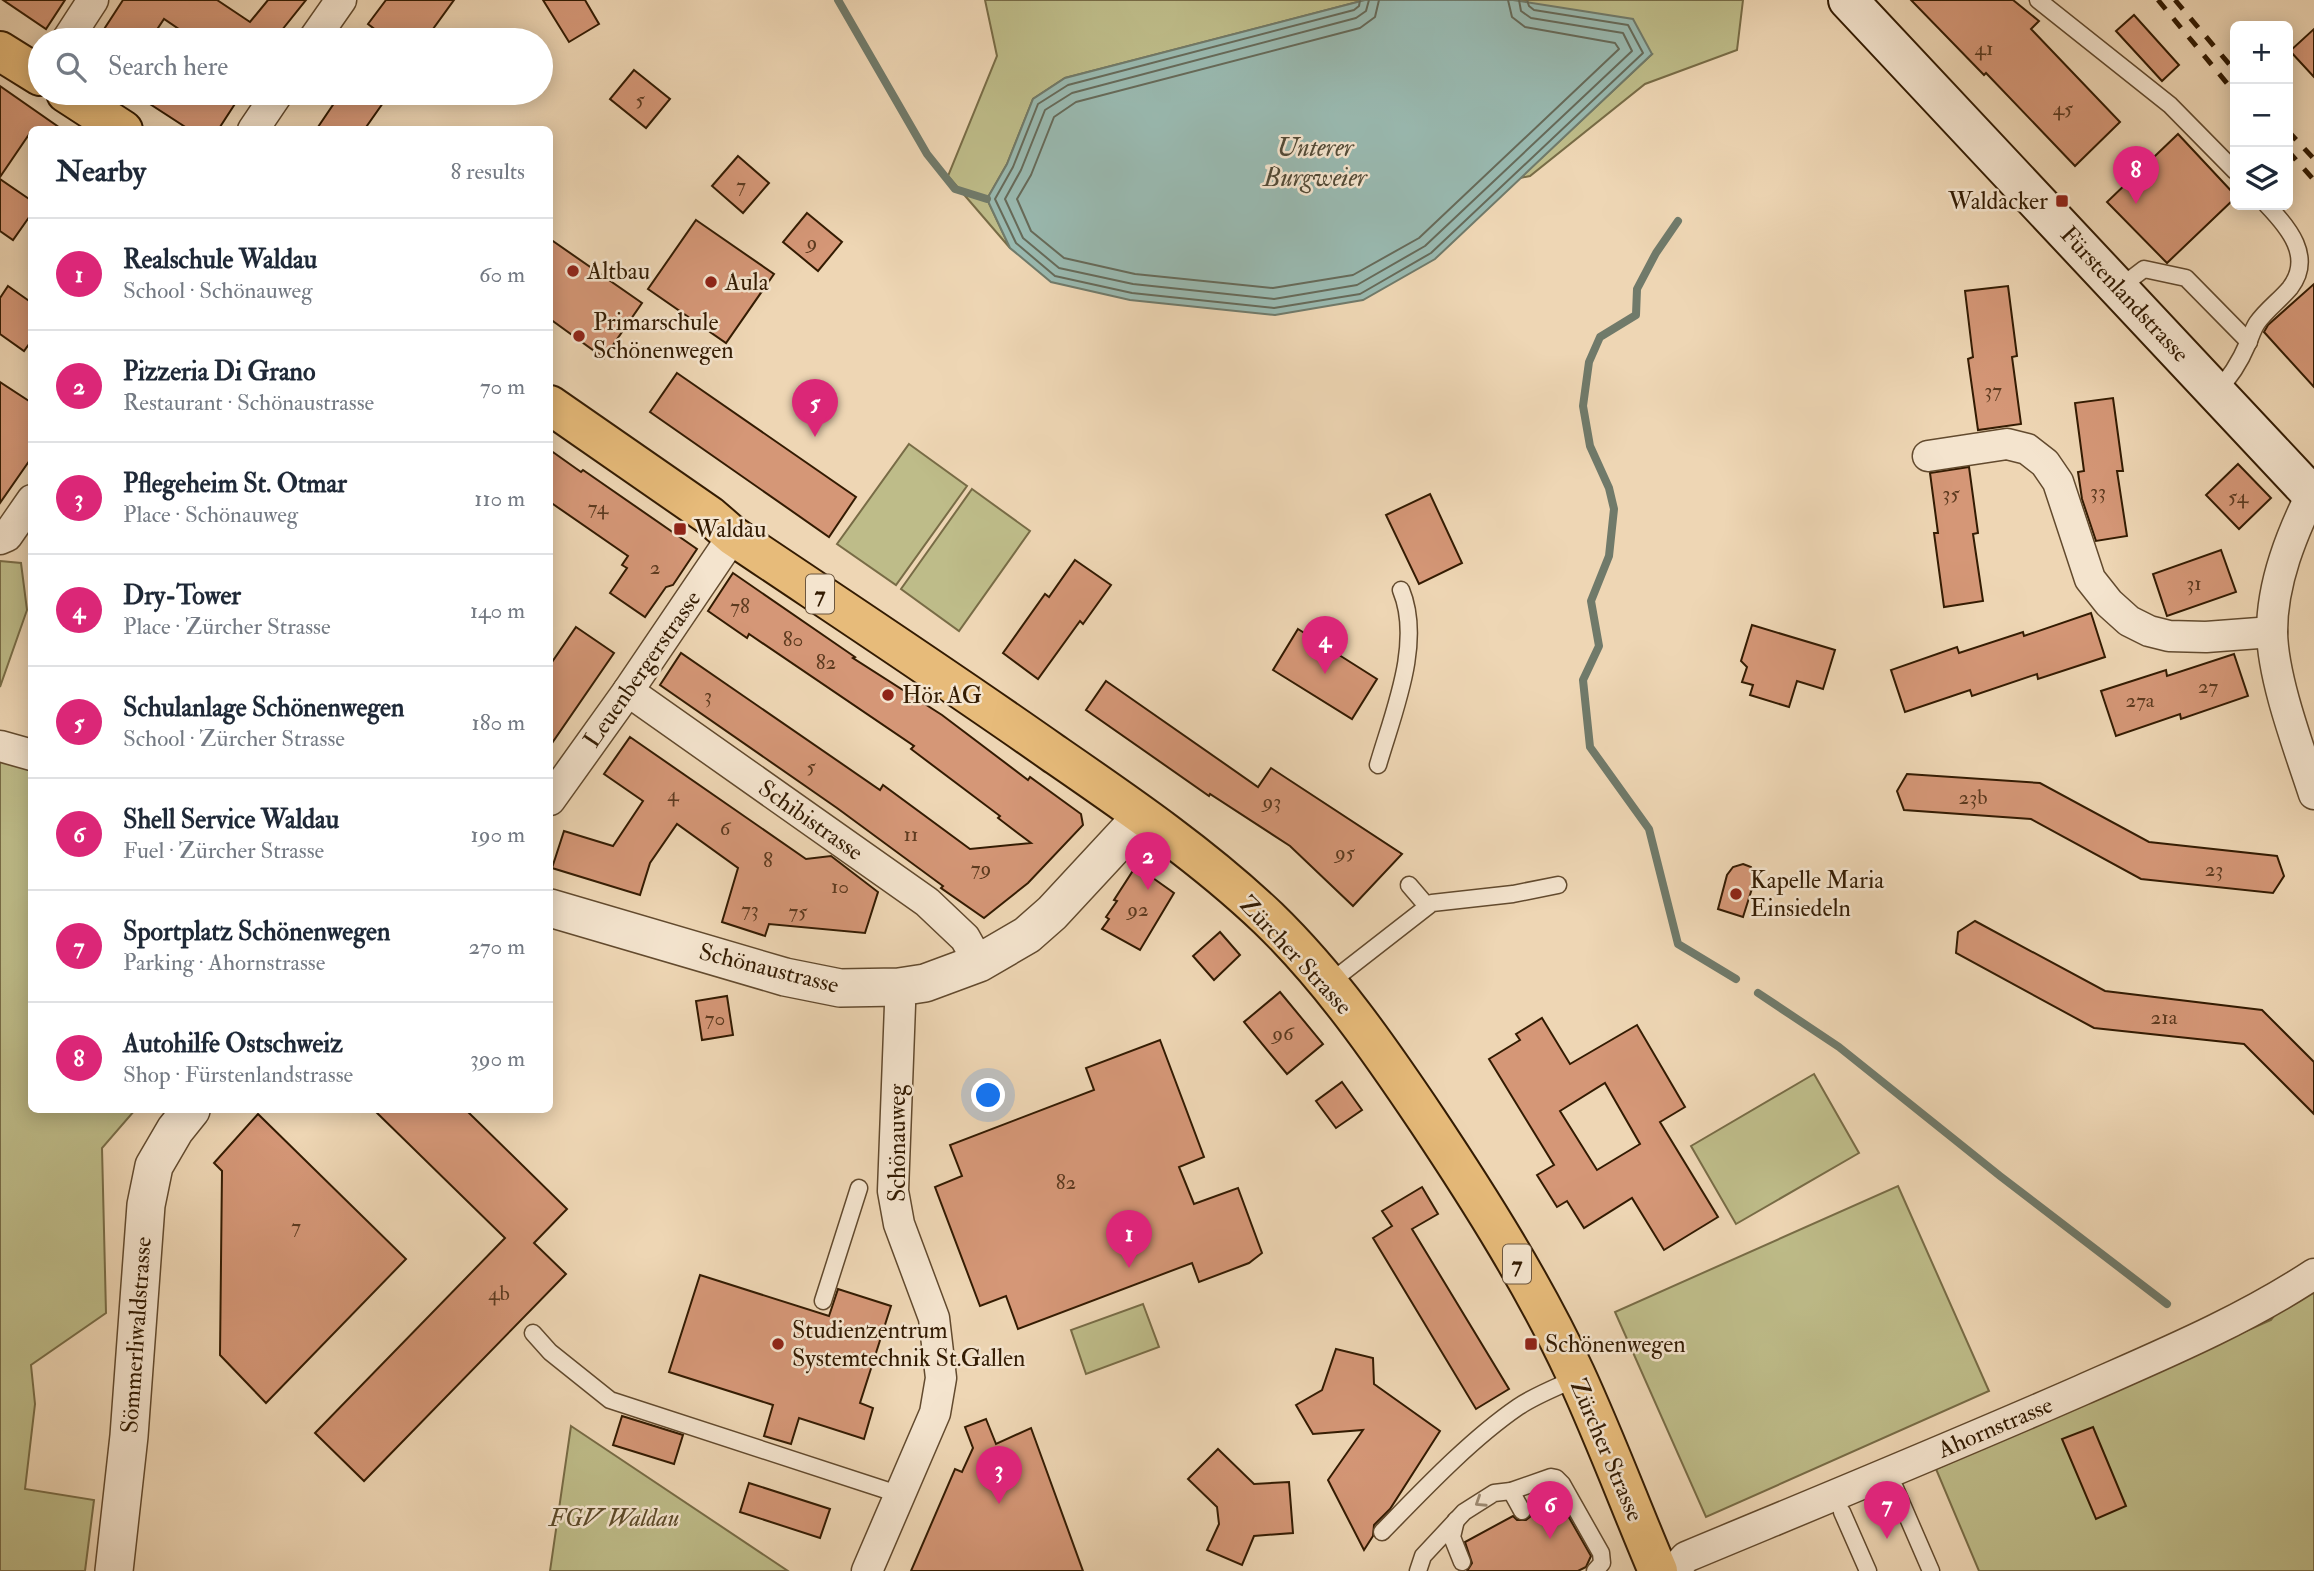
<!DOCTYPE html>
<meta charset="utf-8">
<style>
:root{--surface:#fff;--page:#f6f6f7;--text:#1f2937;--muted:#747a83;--line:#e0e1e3;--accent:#db2777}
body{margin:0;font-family:"IM FELL Double Pica",serif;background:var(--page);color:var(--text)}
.controls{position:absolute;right:21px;top:21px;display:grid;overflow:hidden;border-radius:10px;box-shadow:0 4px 18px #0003}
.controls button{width:63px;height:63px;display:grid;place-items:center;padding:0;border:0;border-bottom:2px solid var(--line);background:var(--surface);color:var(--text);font:35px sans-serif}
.you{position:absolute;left:989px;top:1096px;width:24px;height:24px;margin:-18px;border:5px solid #fff;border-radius:50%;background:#1a73e8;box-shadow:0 0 0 10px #1a73e833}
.badge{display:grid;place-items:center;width:46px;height:46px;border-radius:50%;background:var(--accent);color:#fff;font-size:23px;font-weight:700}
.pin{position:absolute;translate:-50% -58px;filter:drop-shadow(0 2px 4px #0008)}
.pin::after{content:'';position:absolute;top:37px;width:24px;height:21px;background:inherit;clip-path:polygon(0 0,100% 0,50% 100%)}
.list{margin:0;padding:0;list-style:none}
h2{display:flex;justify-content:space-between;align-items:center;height:91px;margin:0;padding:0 28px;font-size:30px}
h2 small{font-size:23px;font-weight:400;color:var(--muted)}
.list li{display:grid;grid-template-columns:46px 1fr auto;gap:21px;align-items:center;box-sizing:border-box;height:112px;padding:0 28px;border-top:2px solid var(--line)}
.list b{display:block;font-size:26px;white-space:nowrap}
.list p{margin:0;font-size:23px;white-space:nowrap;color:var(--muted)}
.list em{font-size:23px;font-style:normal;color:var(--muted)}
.icon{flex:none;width:38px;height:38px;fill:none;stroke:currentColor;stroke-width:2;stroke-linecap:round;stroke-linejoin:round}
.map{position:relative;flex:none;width:2314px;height:1571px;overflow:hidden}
.search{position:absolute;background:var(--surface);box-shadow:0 4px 18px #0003;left:28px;top:28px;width:525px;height:77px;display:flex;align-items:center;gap:18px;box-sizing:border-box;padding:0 24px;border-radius:38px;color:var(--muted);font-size:26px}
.panel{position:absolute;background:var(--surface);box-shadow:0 4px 18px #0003;left:28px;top:126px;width:525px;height:987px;border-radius:10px}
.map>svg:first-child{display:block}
.green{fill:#bebc89;stroke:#786c46;stroke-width:2}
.water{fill:#99b9b0;stroke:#707a6a;stroke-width:2}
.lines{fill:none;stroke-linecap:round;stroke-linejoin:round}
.shore{stroke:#666a59;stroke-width:2}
.stream{stroke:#707a6a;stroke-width:8}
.building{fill:#d59777;stroke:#331b02;stroke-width:2;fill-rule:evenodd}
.service-casing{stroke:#624a2e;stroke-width:19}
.minor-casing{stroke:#624a2e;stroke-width:33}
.tertiary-casing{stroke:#624a2e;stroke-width:40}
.secondary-casing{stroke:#331b02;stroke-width:42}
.primary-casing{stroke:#331b02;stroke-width:42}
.service{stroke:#f4e4ce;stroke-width:16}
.minor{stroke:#f4e4ce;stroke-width:30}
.tertiary{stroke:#f4e4ce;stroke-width:37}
.secondary{stroke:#f4e4ce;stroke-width:38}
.primary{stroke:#e7bb7a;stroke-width:38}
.rail{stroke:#331b02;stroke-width:5;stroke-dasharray:12 12;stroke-linecap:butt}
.oneway{stroke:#9d8a72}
.poi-dot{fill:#8f2418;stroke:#f4e4ce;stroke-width:2.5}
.labels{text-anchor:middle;stroke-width:5;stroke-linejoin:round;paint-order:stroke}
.number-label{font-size:21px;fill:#5c3a1f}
.shield{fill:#f4e4ce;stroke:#6d573f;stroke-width:2}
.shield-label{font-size:23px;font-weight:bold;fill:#331b02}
.poi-label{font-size:24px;fill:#331b02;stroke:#f4e4ce;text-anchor:start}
.street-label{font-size:24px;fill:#331b02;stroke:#f4e4ce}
.park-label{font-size:24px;font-style:italic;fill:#5d4b2a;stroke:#f4e4ce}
.water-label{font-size:26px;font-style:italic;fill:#524a36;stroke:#f4e4ce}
</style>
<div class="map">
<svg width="2314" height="1571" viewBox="0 0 2314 1571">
<rect width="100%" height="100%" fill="#eed6b4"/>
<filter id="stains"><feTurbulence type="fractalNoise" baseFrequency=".00286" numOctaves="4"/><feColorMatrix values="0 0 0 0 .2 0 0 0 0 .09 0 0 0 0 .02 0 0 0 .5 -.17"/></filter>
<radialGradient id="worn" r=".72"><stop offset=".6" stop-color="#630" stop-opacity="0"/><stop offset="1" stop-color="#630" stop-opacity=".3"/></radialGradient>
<!-- green -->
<g class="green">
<path d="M985 0H1365L1065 78 1033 99 1007 164 987 199 1010 248 948 176 997 56Z"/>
<path d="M1513 0H1743L1737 50 1645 84 1530 176 1520 178 1652 54Z"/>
<path d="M909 444 967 486 896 585 837 544Z"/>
<path d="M972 489 1030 531 959 631 901 589Z"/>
<path d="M0 561 21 563 27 610 0 687Z"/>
<path d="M0 757 31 766 32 1110H135L102 1148 106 1313 31 1365 35 1404 25 1489 94 1500 85 1571H0Z"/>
<path d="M1814 1074 1859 1153 1736 1224 1691 1146Z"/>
<path d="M1898 1186 1989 1391 1706 1517 1615 1312Z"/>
<path d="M2314 1288V1571H1979L1936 1469 2271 1320 2278 1311Z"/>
<path d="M1143 1304 1159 1347 1086 1374 1071 1330Z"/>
<path d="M571 1426 788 1571H550Z"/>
</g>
<!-- water -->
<path class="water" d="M1365 0H1513L1633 19 1652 54 1435 259 1363 300 1275 315 1130 300 1051 282 1010 248 987 199 1007 164 1033 99 1065 78Z"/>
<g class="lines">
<!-- shore -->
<g class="shore">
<path d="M1360 0 1359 6 1354 10 1068 85 1038 104 1013 167 995 199 1016 243 1055 276 1132 293 1274 308 1360 294 1431 253 1643 53 1628 25 1534 10 1529 6 1527 0"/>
<path d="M1369 0 1366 11 1356 18 1072 93 1045 110 1021 170 1005 199 1023 238 1059 268 1133 284 1274 299 1357 285 1425 246 1632 51 1623 33 1531 18 1521 11 1519 0"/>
<path d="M1379 0 1375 17 1360 28 1076 102 1054 117 1031 175 1017 199 1031 231 1064 258 1135 274 1273 288 1353 275 1419 238 1619 49 1615 43 1525 27 1512 17 1508 0"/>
</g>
<!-- stream -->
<g class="stream">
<path d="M838 0 927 154 955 189 987 199"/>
<path d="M1678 221 1656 253 1637 289 1636 315 1600 337 1589 362 1583 406 1590 446 1609 488 1614 509 1609 556 1591 601 1599 646 1583 680 1590 747 1649 829 1678 944 1736 979"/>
<path d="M1758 993 1839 1047 2000 1176 2167 1304"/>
</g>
</g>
<!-- building -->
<g class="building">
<path d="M3 0H65L46 29Z"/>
<path d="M123 0H217L250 22 268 0H306L282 30 276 40H195L164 19 150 40H97Z"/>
<path d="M386 0H454L425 40H370L377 31 368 24Z"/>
<path d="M543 0H585L599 24 569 42Z"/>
<path d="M1911 0H2013L2039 21 2031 29 2120 122 2075 166 1986 73 1984 75Z"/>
<path d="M2134 15 2179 65 2162 81 2116 31Z"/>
<path d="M2314 29V77L2290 51Z"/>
<path d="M634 70 670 99 646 128 610 99Z"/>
<path d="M0 86 63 130H32L0 177Z"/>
<path d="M133 93H242L218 130H190Z"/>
<path d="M341 93H390L364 130H316Z"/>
<path d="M2178 134 2235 195V198L2167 263 2107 202Z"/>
<path d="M738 156 769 183 743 213 712 186Z"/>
<path d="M0 179 32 201V213L13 240 0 231Z"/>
<path d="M807 213 842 242 818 271 783 242Z"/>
<path d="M696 220 774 274 726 343 648 289Z"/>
<path d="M550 239 642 303 604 358 550 319Z"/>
<path d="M2314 284V387L2264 332 2268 325Z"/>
<path d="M8 286 32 303V340L24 351 0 334V298Z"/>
<path d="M2008 286 2017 356 2012 357 2021 424 1978 430 1968 359 1973 357 1965 291Z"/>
<path d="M677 373 856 497 829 537 650 412Z"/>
<path d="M0 382 32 403V457L0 503Z"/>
<path d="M2113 398 2123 471H2117L2127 536 2096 541 2082 499 2078 472 2084 471 2075 403Z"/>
<path d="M550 450 581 472 583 470 697 549 673 585 666 587 645 617 610 593 627 568 622 565 628 556 550 502Z"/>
<path d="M2238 464 2271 498 2239 529 2206 495Z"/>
<path d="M1969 467 1978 533 1973 534 1983 601 1944 607 1934 533H1938L1930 473Z"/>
<path d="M1430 494 1462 563 1419 584 1386 515Z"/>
<path d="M2221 550 2236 592 2167 616 2153 574Z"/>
<path d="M1075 560 1111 585 1083 624 1080 621 1038 679 1003 653 1045 594 1049 597Z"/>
<path d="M733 573 855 657 853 658 942 715 1028 780 1030 777 1081 814 1083 825 1028 883 984 918 941 888 943 886 837 808 660 685 681 653 880 790 883 785 970 849 1031 843 998 818 1000 816 911 749 914 746 749 634 747 638 708 611Z"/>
<path d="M2091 613 2105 657 2038 679 2037 674 1972 696 1970 690 1905 712 1891 670 1957 647 1959 653 2023 632 2024 636Z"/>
<path d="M1752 625 1835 650 1823 689 1797 681 1789 707 1750 695 1753 685 1742 682 1747 667 1741 661Z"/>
<path d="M576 627 614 653 550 746V665Z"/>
<path d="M1298 629 1377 679 1352 719 1273 670Z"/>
<path d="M2234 654 2248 696 2181 719 2180 714 2116 736 2101 691 2166 670 2167 676Z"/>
<path d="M1106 681 1258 787 1271 768 1402 854 1353 906 1290 846 1210 794 1209 796 1086 710Z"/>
<path d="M630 737 806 859 831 856 878 892 865 933 769 924 765 936 722 922 738 868 677 824 650 863 640 895 552 868 564 831 613 846 643 801 604 774Z"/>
<path d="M1907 774 2040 783 2149 842 2277 856 2284 876 2273 893 2141 879 2031 819 1904 810 1897 791Z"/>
<path d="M1743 864 1751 867 1755 879 1743 917 1718 909 1727 875 1733 867Z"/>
<path d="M1136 866 1174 893 1140 950 1102 929 1109 919 1106 917 1117 901 1114 900Z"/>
<path d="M1975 921 2105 991 2262 1010 2314 1062V1114L2244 1044 2094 1028 1956 953 1958 932Z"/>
<path d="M1220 932 1240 955 1214 980 1193 956Z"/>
<path d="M1280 992 1323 1044 1287 1074 1244 1022Z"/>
<path d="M727 996 733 1035 702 1040 696 1001Z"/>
<path d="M1542 1018 1570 1064 1637 1025 1685 1107 1660 1122 1718 1217 1664 1250 1632 1198 1584 1228 1567 1201 1557 1207 1537 1175 1554 1165 1489 1059 1520 1040 1516 1034ZM1605 1083 1640 1144 1597 1170 1560 1111Z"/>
<path d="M1160 1040 1204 1157 1179 1167 1194 1204 1238 1188 1262 1253 1249 1263 1199 1282 1192 1263 1018 1329 1006 1296 980 1306 935 1187 962 1176 950 1145 1094 1090 1086 1068Z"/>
<path d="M1342 1082 1362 1110 1336 1128 1316 1101Z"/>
<path d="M374 1110H466L567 1209 534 1243 566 1274 364 1481 315 1433 505 1238Z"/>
<path d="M258 1114 406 1259 266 1403 220 1355 222 1171 214 1163Z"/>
<path d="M1422 1187 1438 1214 1412 1229 1509 1389 1476 1409 1373 1238 1392 1226 1382 1211Z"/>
<path d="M700 1275 829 1316 838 1289 891 1306 860 1403 873 1408 864 1439 799 1418 791 1444 764 1436 773 1405 669 1372Z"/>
<path d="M1336 1349 1373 1358 1374 1384 1440 1431 1390 1509 1374 1525 1373 1536 1364 1550 1328 1480 1363 1430 1313 1434 1296 1405 1322 1390Z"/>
<path d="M622 1416 683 1435 674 1464 613 1445Z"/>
<path d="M986 1419 996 1444 1031 1428 1083 1571H911L955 1469 962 1472 973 1448 965 1427Z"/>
<path d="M2093 1427 2126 1506 2096 1519 2062 1439Z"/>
<path d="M1218 1449 1254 1484 1289 1482 1293 1533 1254 1536 1242 1565 1207 1550 1219 1524 1217 1507 1188 1479Z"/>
<path d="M749 1483 830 1509 820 1538 740 1512Z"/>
<path d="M1555 1493 1591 1556 1586 1567 1578 1571H1467L1472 1563 1465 1542 1513 1516 1517 1520H1526L1531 1516V1506Z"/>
</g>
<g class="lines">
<defs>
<g id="service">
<path d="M2038 0 2170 105 2235 171"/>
<path d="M2119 288 2144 269 2186 278 2249 342"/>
<path d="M2216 392C2231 377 2240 362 2248 343 2251 336 2253 329 2257 323 2266 310 2280 300 2290 288 2314 257 2288 227 2267 205"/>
<path d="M1378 765C1393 713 1423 643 1401 590"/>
<path d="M1409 885 1427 906"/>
<path d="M1328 984 1432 903 1513 894 1558 885"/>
<path d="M823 1301 859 1188"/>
<path d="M533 1333 550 1352 610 1400 901 1495"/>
<path d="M1895 1488 1931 1571"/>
<path d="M1511 1491 1522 1511"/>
<path d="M1842 1512 1868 1571"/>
<path d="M1456 1520 1452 1537 1462 1562"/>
<path d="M1382 1532C1423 1490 1470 1440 1518 1407 1536 1395 1557 1387 1577 1378"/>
<path d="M1418 1571 1423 1556 1464 1512 1494 1493 1511 1491 1551 1477 1556 1478 1562 1484 1601 1553 1602 1563 1595 1571"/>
</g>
<g id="minor">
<path d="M67 40 93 0"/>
<path d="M313 40 341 0"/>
<path d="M253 130 278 93"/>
<path d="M1928 456 2007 444 2027 449 2045 463 2058 482 2090 579 2109 603 2129 621 2149 631 2169 636 2206 637 2272 632"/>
<path d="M2314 489C2292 533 2272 582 2272 632 2273 680 2299 748 2314 794"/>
<path d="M0 539 7 536 32 500"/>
<path d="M628 691 927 902 965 938 979 963"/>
<path d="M0 746 32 755"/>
<path d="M550 800 628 691 733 536"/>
<path d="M867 1571 935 1413 941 1378 934 1318 899 1224 893 1191 900 1005 899 987"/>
<path d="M1673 1571 1686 1557C1818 1502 1950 1448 2082 1390 2161 1355 2241 1322 2314 1274"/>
</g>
<g id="tertiary">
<path d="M550 908 785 977 840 988 899 987 925 983 979 963 1027 935 1052 913 1129 830 1140 815"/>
<path d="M114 1571 129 1436 146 1205 154 1166 175 1130 191 1110"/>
</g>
<path id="secondary" d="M1848 0 2314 497"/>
<g id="primary">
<path d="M0 51 40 76"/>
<path d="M66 93 123 130"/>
<path d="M550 405 710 516 733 536C840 608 948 679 1053 753 1127 804 1203 856 1268 918 1330 978 1380 1050 1427 1120 1481 1201 1534 1285 1575 1373 1605 1438 1630 1505 1658 1571"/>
</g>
</defs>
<!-- service casing -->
<use href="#service" class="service-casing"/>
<!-- minor casing -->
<use href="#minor" class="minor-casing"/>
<!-- tertiary casing -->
<use href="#tertiary" class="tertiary-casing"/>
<!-- secondary casing -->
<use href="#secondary" class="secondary-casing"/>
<!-- primary casing -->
<use href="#primary" class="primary-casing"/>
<!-- service -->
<use href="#service" class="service"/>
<!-- minor -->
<use href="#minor" class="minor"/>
<!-- tertiary -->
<use href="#tertiary" class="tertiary"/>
<!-- secondary -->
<use href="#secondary" class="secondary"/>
<!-- primary -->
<use href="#primary" class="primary"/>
<!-- rail -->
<g class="rail">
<path d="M2158 0 2235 93"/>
<path d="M2175 0 2235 71"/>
<path d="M2288 131 2314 159"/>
<path d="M2288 151 2314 180"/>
</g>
</g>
<!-- one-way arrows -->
<defs><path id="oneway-chevron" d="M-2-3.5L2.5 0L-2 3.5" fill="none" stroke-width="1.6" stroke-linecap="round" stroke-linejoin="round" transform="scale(1.75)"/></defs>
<use class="oneway" href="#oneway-chevron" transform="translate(1480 1502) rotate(147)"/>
<!-- markers -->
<g class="poi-dot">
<rect x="2055" y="194" width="14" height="14" rx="3.5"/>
<circle cx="573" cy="271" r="7"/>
<circle cx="711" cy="282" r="7"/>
<circle cx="579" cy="336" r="7"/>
<rect x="673" y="522" width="14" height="14" rx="3.5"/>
<circle cx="888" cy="695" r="7"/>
<circle cx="1736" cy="894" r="7"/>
<circle cx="778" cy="1344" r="7"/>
<rect x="1524" y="1337" width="14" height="14" rx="3.5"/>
</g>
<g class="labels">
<!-- number labels -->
<g class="number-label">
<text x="1984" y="55">41</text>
<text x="640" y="106">5</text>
<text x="2063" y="115">45</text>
<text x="741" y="192">7</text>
<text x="812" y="249">9</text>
<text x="1993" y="397">37</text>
<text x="2098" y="498">33</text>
<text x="1951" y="500">35</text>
<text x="2238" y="503">54</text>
<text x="598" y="514">74</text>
<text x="655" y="574">2</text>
<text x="2194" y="590">31</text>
<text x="740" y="613">78</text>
<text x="793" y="646">80</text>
<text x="826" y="669">82</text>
<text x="2208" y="693">27</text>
<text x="708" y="702">3</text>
<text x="2140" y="707">27a</text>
<text x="811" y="773">5</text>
<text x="673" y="801">4</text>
<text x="1973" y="804">23b</text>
<text x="1272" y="808">93</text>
<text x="725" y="835">6</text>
<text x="911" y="841">11</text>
<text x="1345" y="859">95</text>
<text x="768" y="867">8</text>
<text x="981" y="875">79</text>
<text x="2214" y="876">23</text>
<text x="840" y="893">10</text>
<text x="750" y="916">73</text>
<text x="1138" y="916">92</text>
<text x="798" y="918">75</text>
<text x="2164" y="1024">21a</text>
<text x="715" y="1025">70</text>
<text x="1283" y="1040">96</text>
<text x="1066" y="1189">82</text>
<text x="296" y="1233">7</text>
<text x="499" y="1300">4b</text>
</g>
<!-- shield labels -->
<g class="shield">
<rect x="806" y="574.5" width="28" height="39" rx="5"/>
<rect x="1503" y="1244.5" width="28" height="39" rx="5"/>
</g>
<g class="shield-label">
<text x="820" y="602">7</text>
<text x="1517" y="1272">7</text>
</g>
<!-- poi labels -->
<g class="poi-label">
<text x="2048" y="209" text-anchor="end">Waldacker</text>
<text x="587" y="279">Altbau</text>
<text x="725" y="290">Aula</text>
<text x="593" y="330">Primarschule<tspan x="593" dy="28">Schönenwegen</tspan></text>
<text x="694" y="537">Waldau</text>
<text x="902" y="703">Hör AG</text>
<text x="1750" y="888">Kapelle Maria<tspan x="1750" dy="28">Einsiedeln</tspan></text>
<text x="792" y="1338">Studienzentrum<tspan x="792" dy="28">Systemtechnik St.Gallen</tspan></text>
<text x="1545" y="1352">Schönenwegen</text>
</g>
<!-- street labels -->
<g class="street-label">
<text transform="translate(2125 294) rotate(47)" y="8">Fürstenlandstrasse</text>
<text transform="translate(642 669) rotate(-55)" y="8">Leuenbergerstrasse</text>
<text transform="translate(811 820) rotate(35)" y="8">Schibistrasse</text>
<text transform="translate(1296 955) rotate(47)" y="8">Zürcher Strasse</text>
<text transform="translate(769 968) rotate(14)" y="8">Schönaustrasse</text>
<text transform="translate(897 1143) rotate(-90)" y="8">Schönauweg</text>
<text transform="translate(136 1335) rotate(-86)" y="8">Sömmerliwaldstrasse</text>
<text transform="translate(1995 1427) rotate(-23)" y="8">Ahornstrasse</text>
<text transform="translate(1607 1450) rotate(67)" y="8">Zürcher Strasse</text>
</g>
<!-- park labels -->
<g class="park-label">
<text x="614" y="1526">FGV Waldau</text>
</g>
<!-- water labels -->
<g class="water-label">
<text x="1315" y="156">Unterer<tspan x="1315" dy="30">Burgweier</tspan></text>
</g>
</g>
<rect width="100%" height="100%" filter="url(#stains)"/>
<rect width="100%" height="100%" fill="url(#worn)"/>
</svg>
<div class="controls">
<button>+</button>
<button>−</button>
<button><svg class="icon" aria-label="layers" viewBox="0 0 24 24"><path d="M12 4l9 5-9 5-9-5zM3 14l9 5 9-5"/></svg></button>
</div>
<div class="you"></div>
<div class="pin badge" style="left:1129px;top:1268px">1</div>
<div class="pin badge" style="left:1148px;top:890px">2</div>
<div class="pin badge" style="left:999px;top:1504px">3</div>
<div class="pin badge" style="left:1325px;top:674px">4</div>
<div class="pin badge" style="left:815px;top:437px">5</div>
<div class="pin badge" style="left:1550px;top:1539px">6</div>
<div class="pin badge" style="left:1887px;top:1539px">7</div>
<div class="pin badge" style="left:2136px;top:204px">8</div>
<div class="search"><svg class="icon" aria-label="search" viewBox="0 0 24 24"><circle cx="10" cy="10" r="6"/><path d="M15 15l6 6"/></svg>Search here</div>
<section class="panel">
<h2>Nearby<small>8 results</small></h2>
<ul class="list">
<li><span class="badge">1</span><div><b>Realschule Waldau</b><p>School · Schönauweg</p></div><em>60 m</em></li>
<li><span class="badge">2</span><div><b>Pizzeria Di Grano</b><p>Restaurant · Schönaustrasse</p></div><em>70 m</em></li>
<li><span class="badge">3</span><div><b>Pflegeheim St. Otmar</b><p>Place · Schönauweg</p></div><em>110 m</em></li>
<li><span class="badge">4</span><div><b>Dry-Tower</b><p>Place · Zürcher Strasse</p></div><em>140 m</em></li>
<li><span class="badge">5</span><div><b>Schulanlage Schönenwegen</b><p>School · Zürcher Strasse</p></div><em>180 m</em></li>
<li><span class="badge">6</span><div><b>Shell Service Waldau</b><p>Fuel · Zürcher Strasse</p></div><em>190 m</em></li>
<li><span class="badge">7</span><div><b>Sportplatz Schönenwegen</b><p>Parking · Ahornstrasse</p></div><em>270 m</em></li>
<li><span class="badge">8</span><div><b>Autohilfe Ostschweiz</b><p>Shop · Fürstenlandstrasse</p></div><em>390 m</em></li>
</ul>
</section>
</div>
